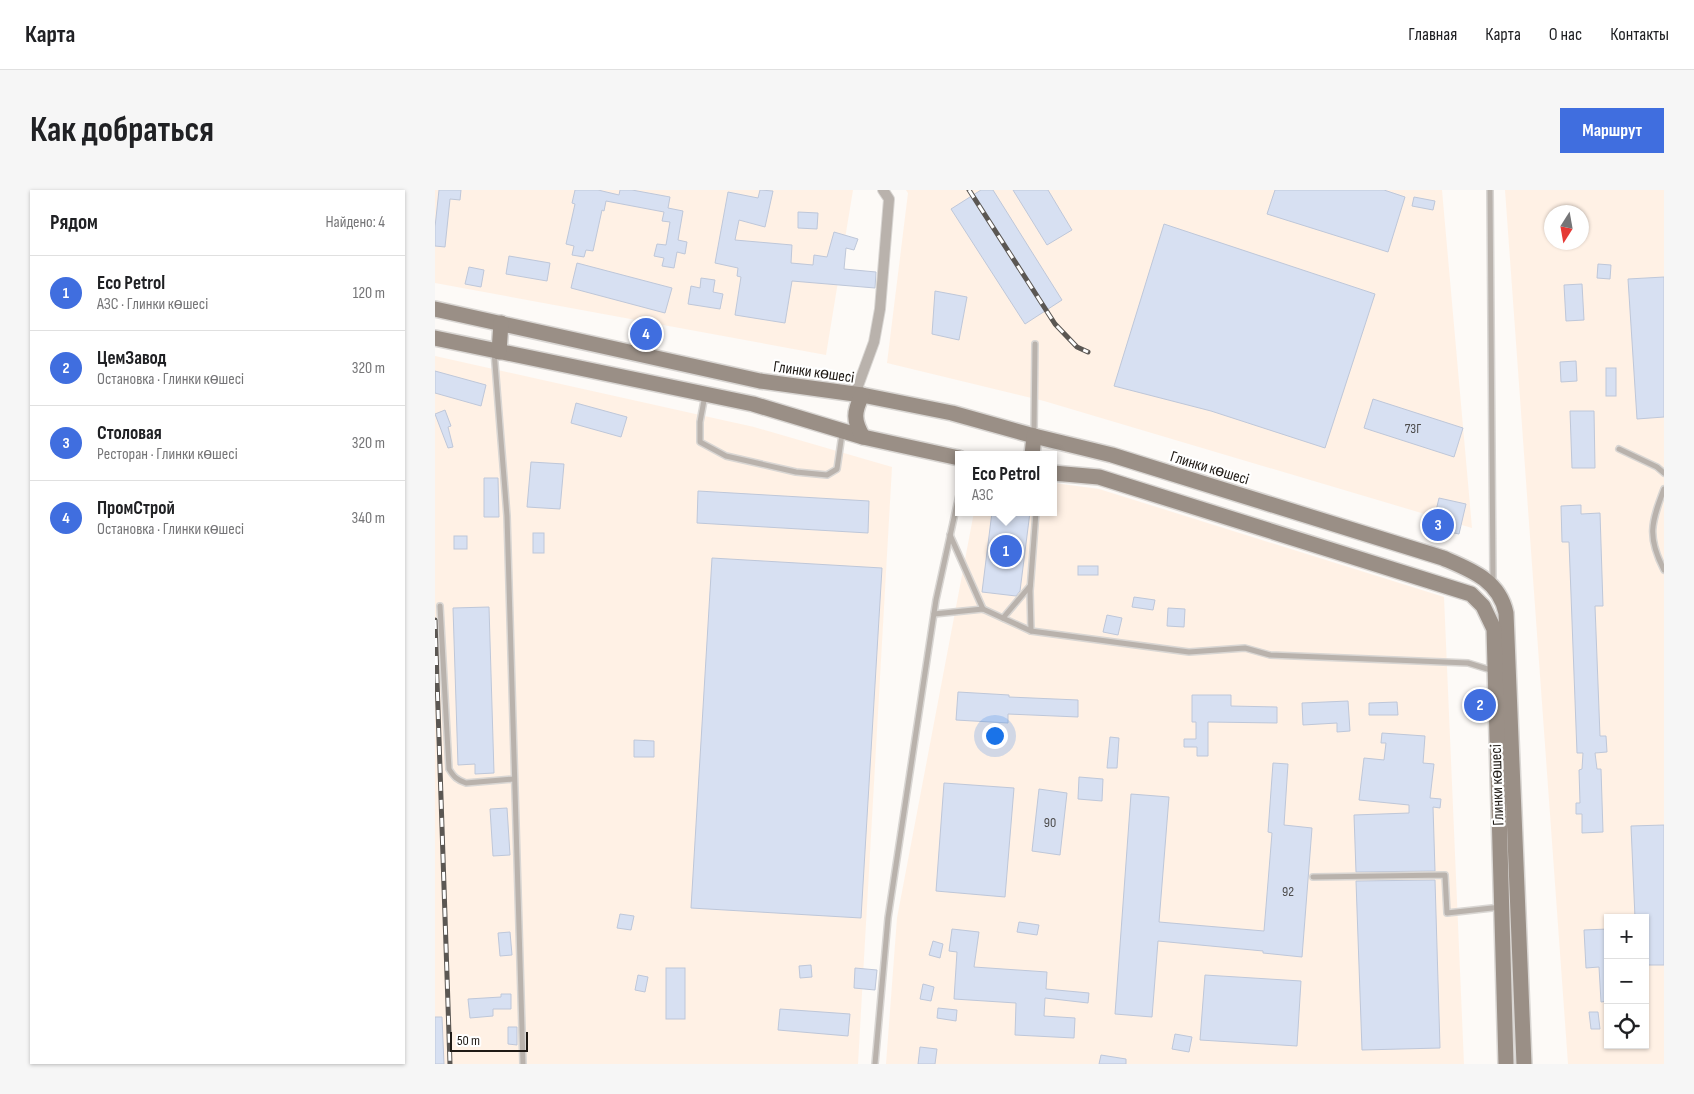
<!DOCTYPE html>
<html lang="ru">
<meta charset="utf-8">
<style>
:root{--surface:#fff;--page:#f6f6f6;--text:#202124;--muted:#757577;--line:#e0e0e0;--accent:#406edf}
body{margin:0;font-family:"Sofia Sans Condensed",sans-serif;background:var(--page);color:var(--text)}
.controls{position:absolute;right:15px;bottom:15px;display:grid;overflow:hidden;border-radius:0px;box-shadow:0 1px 4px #0004}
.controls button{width:45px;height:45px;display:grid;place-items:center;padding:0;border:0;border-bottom:1px solid var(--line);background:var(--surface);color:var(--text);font:25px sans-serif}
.compass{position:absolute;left:1109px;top:15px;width:45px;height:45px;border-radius:50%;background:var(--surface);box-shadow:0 1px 4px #0004;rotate:191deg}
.scale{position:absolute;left:15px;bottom:12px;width:78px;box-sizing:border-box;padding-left:5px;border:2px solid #1f1a15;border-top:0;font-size:14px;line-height:18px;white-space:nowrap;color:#1f1a15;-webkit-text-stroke:4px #fff;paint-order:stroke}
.you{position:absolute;left:559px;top:545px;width:18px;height:18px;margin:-12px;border:4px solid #fff;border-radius:50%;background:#1a73e8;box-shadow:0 0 0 8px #1a73e833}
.badge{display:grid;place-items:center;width:32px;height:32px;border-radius:50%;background:var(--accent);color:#fff;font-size:16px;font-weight:700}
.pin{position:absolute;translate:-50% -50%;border:2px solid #fff;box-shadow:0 1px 5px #0006}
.popup{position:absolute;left:520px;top:261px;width:102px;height:65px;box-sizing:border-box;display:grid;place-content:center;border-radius:0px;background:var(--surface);filter:drop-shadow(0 1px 4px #0005);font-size:16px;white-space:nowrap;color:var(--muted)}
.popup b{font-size:19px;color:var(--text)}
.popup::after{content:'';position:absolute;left:50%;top:100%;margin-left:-10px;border:10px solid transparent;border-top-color:var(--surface)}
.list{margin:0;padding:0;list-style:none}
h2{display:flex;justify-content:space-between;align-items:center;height:65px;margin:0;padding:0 20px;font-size:21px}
h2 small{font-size:16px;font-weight:400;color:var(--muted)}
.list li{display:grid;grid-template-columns:32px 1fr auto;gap:15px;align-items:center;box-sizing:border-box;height:75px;padding:0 20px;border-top:1px solid var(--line)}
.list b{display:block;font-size:19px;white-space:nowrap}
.list p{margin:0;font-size:16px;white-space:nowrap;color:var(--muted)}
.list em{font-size:16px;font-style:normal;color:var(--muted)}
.icon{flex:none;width:28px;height:28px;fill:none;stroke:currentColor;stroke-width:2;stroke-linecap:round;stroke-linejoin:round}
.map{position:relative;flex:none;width:1229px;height:874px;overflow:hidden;border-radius:0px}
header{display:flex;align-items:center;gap:30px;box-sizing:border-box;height:70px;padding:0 25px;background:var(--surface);border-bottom:1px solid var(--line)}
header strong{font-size:24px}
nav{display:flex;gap:28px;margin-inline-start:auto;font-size:18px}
.intro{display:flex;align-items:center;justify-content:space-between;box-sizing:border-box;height:120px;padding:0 30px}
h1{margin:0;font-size:35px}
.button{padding:12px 22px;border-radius:0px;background:var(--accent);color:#fff;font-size:18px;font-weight:700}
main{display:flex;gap:30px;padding:0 30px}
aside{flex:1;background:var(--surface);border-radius:0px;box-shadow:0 1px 4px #0004}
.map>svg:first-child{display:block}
.built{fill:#fff1e5;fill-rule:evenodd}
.building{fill:#d7e0f2;stroke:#bec7d9}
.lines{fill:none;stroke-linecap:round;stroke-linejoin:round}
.lane-casing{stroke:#d9d6d3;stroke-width:8}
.street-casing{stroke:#d9d6d3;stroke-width:12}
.secondary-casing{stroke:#d9d6d3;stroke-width:18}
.lane{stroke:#b9b2ac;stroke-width:5}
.street{stroke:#b9b2ac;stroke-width:10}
.secondary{stroke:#9a8f86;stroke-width:15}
.rail-casing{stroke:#5b5753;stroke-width:5}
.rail{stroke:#fff;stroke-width:3;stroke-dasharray:9;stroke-linecap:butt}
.labels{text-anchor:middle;stroke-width:4.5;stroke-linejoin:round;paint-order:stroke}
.number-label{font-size:14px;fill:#4d4c4c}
.street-label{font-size:16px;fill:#1f1a15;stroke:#fff}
</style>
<header>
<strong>Карта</strong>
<nav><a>Главная</a><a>Карта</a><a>О нас</a><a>Контакты</a></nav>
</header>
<div class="intro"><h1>Как добраться</h1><a class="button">Маршрут</a></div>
<main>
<aside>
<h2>Рядом<small>Найдено: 4</small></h2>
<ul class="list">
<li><span class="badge">1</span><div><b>Eco Petrol</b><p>АЗС · Глинки көшесі</p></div><em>120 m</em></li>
<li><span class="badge">2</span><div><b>ЦемЗавод</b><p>Остановка · Глинки көшесі</p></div><em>320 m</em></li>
<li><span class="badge">3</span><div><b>Столовая</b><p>Ресторан · Глинки көшесі</p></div><em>320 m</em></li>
<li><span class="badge">4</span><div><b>ПромСтрой</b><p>Остановка · Глинки көшесі</p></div><em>340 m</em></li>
</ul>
</aside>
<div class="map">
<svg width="1229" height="874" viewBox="0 0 1229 874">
<rect width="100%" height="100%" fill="#fdfaf7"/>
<!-- built -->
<g class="built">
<path d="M0 0H418L391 165 0 93Z"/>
<path d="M471 0H1007L1037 338 609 211 452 173 473 3Z"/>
<path d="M1070 0H1229V874H1133ZM1116 22H1146V52H1116ZM1173 728H1210V855H1173Z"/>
<path d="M0 166 319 237 457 277 423 874H0Z"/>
<path d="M619 293 664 299 1009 407 1029 874H451L462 728 539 322H618Z"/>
</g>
<!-- building -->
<g class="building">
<path d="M4 0H26L25 10 15 9 10 57 0 56V37Z"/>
<path d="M140 0H163L184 5 185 0H197L235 7 233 18 248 21 243 50 252 52 250 64 242 62 239 78 227 76 229 68 219 66 222 54 231 55 235 32 227 31 229 22 171 11 169 21 167 20 158 61 151 60 149 67 137 65 139 56 131 54 140 14 137 13Z"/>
<path d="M325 0 338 1 330 37 304 30 300 50 357 55 356 73 378 75 379 65 392 67 399 42 423 49 419 60 411 58 409 79 441 82 440 98 357 91 350 133 300 125 306 87 302 86 303 78 280 73 293 2 323 8Z"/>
<path d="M546 0H558L627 110 590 134 516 19Z"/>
<path d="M578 0H613L637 40 612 55Z"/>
<path d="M840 0H949L970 7 953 62 832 24Z"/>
<path d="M979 7 1000 11 998 20 977 16Z"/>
<path d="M363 22 383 23 382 39 363 38Z"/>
<path d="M729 34 940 104 890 258 776 221 679 196Z"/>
<path d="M74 66 115 73 112 91 71 84Z"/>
<path d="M142 73 237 98 230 123 136 98Z"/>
<path d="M1163 74 1176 75 1175 89 1162 88Z"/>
<path d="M34 77 49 80 46 97 30 94Z"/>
<path d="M1229 87V227L1202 229 1193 89Z"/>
<path d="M266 88 280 90 278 102 288 104 285 119 253 114 256 96 265 98Z"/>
<path d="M1147 94 1149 130 1131 131 1129 95Z"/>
<path d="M500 101 532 107 524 150 497 144Z"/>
<path d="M1141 171 1142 191 1126 192 1125 172Z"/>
<rect x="1171" y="178" width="10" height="28"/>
<path d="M0 181 51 195 46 216 0 203Z"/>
<path d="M938 209 1028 238 1019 267 929 238Z"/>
<path d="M141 213 192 227 186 247 136 233Z"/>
<path d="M10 220 16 236 13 237 18 257 13 258 0 224Z"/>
<path d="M1135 221H1159L1160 278H1137Z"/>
<path d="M96 272 129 274 125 319 92 317Z"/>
<path d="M49 288H63L64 327H49Z"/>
<path d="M263 301 434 311 433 343 262 333Z"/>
<path d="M1004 308 1031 314 1024 344 997 338Z"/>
<path d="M1146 315V324L1165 323 1168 416H1160L1165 546H1171L1172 562 1160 563 1162 579H1166L1168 642 1147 643V624H1141V613H1145L1144 580 1147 579 1148 563H1142L1134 352H1127L1126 316Z"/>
<path d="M557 322H595L585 401 581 406 547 402Z"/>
<rect x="98" y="343" width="11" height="20"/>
<rect x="19" y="346" width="13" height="13"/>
<path d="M277 368 447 378 426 728 256 718Z"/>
<rect x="643" y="376" width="20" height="9"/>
<path d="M699 407 720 410 718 420 697 417Z"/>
<path d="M54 417 59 583 40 584V574L23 575 18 418Z"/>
<path d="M733 418 750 419 749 437 732 436Z"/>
<path d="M672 425 687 428 683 445 668 442Z"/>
<path d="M523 502 574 505V507L643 510V527L573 524V533L521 530Z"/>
<path d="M757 505H796V516L842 517V533L773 532V566H762V557H749V549H761V532H757Z"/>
<path d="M913 511 915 541 902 542V533L868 535 867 513Z"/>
<path d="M962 512 963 525H934V513Z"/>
<path d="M947 543 990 546 988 573 999 574 995 608 1006 609 1005 618 998 617 1000 681 921 682 919 625 974 623V615L924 610 929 568 949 570 951 553H946Z"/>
<path d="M675 547 684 548 682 578H672Z"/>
<path d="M199 550 219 551V567H199Z"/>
<path d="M838 573 853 574 849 635 877 638 867 767 828 763V761L723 751 717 827 680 824 696 604 734 607 724 732 829 741 837 643 833 642Z"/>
<path d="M644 587 668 589 667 611 643 609Z"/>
<path d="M509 593 579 598 570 707 501 701Z"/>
<path d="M604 599 632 603 625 665 597 661Z"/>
<path d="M72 618 75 665 58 666 55 619Z"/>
<path d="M1229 635V775H1210V728H1200L1196 636Z"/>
<path d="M1000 690 1005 858 927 860 921 691Z"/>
<path d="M185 724 199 726 196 740 182 738Z"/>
<path d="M584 732 604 735 602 745 582 742Z"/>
<path d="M517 739 544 742 539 777 612 782 611 799 654 803 653 813 610 808 609 826 640 828 639 848 580 845 581 813 519 809 522 762 514 761Z"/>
<path d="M1173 739V811L1166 812 1164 777 1151 778 1149 740Z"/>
<path d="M75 742 77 765 65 766 63 743Z"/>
<path d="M498 751 508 754 505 768 494 765Z"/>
<path d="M376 775 377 787 365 788 364 776Z"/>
<rect x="231" y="778" width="19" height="51"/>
<path d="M420 778 442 780 440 800 419 798Z"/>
<path d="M203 785 213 787 210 802 200 800Z"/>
<path d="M770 785 866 791 862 856 765 850Z"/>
<path d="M488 794 499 797 496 811 485 809Z"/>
<path d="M66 804H76V819H58V826L35 828 33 809 66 807Z"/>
<path d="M503 818 522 820 521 831 502 828Z"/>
<path d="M345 819 415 824 413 846 343 840Z"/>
<path d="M1154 822H1163L1165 839H1156Z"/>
<path d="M0 827H7L9 874H0Z"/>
<path d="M73 837H82V855L73 854Z"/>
<path d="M740 844 757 847 754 862 737 859Z"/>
<path d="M485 857 502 859 500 874H483Z"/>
<path d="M666 865 691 869V874H664Z"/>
</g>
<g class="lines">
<defs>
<g id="lane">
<path d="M1055 0 1058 391"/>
<path d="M59 161 72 326 88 874"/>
<path d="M270 205 265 232V252L291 266 361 282 392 285 402 279 407 244"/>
<path d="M599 243 600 154"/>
<path d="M1184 259 1222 277 1229 283"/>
<path d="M1229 299C1216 333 1212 347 1229 380"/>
<path d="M515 345 548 419"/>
<path d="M5 416 14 579C19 587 22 590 31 593L79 589"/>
<path d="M499 424 548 419 596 441 754 462 810 458 835 465 1033 473 1059 481"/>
<path d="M568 428 595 396"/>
<path d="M596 441 595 401 601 322"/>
<path d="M878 687 1010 685 1012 723 1066 717"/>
<path d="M440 874 453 728 501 410 524 305"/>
</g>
<path id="street" d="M420 204 439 152 445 119 454 9 448 0"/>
<g id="secondary">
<path d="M0 119 325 191 427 205 517 223 599 246 677 265 1008 368C1036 380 1064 390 1071 423L1089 874"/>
<path d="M0 148 318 214 428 247 524 268"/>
<path d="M64 162 66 133"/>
<path d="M427 205C419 222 418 230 428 247"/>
<path d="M597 265 599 246"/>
<path d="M618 283 664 287 1036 404 1048 416 1059 439 1071 874"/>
</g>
</defs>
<!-- lane casing -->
<use href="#lane" class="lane-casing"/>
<!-- street casing -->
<use href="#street" class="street-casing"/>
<!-- secondary casing -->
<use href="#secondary" class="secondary-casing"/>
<!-- lane -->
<use href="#lane" class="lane"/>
<!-- street -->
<use href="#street" class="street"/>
<!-- secondary -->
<use href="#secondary" class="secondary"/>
<defs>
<g id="rail">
<path d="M534 0 620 134 642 157 653 162"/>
<path d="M0 430 15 874"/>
</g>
</defs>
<!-- rail casing -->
<use href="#rail" class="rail-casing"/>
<!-- rail -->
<use href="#rail" class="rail"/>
</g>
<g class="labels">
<!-- number labels -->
<g class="number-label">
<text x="978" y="243">73Г</text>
<text x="615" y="637">90</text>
<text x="853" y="706">92</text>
</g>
<!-- street labels -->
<g class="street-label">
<text transform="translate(379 181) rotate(8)" y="6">Глинки көшесі</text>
<text transform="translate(775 277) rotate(17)" y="6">Глинки көшесі</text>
<text transform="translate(1061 595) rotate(-92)" y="6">Глинки көшесі</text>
</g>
</g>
</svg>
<div class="controls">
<button>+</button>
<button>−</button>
<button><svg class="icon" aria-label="locate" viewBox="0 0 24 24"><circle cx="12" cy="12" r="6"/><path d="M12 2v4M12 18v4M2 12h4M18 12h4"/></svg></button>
</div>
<svg class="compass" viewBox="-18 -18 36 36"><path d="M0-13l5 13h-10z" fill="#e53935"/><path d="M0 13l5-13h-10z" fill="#757577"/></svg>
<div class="scale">50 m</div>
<div class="you"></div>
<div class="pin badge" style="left:571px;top:361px">1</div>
<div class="popup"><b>Eco Petrol</b>АЗС</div>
<div class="pin badge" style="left:1045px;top:515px">2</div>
<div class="pin badge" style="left:1003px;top:335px">3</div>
<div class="pin badge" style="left:211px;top:144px">4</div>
</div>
</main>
